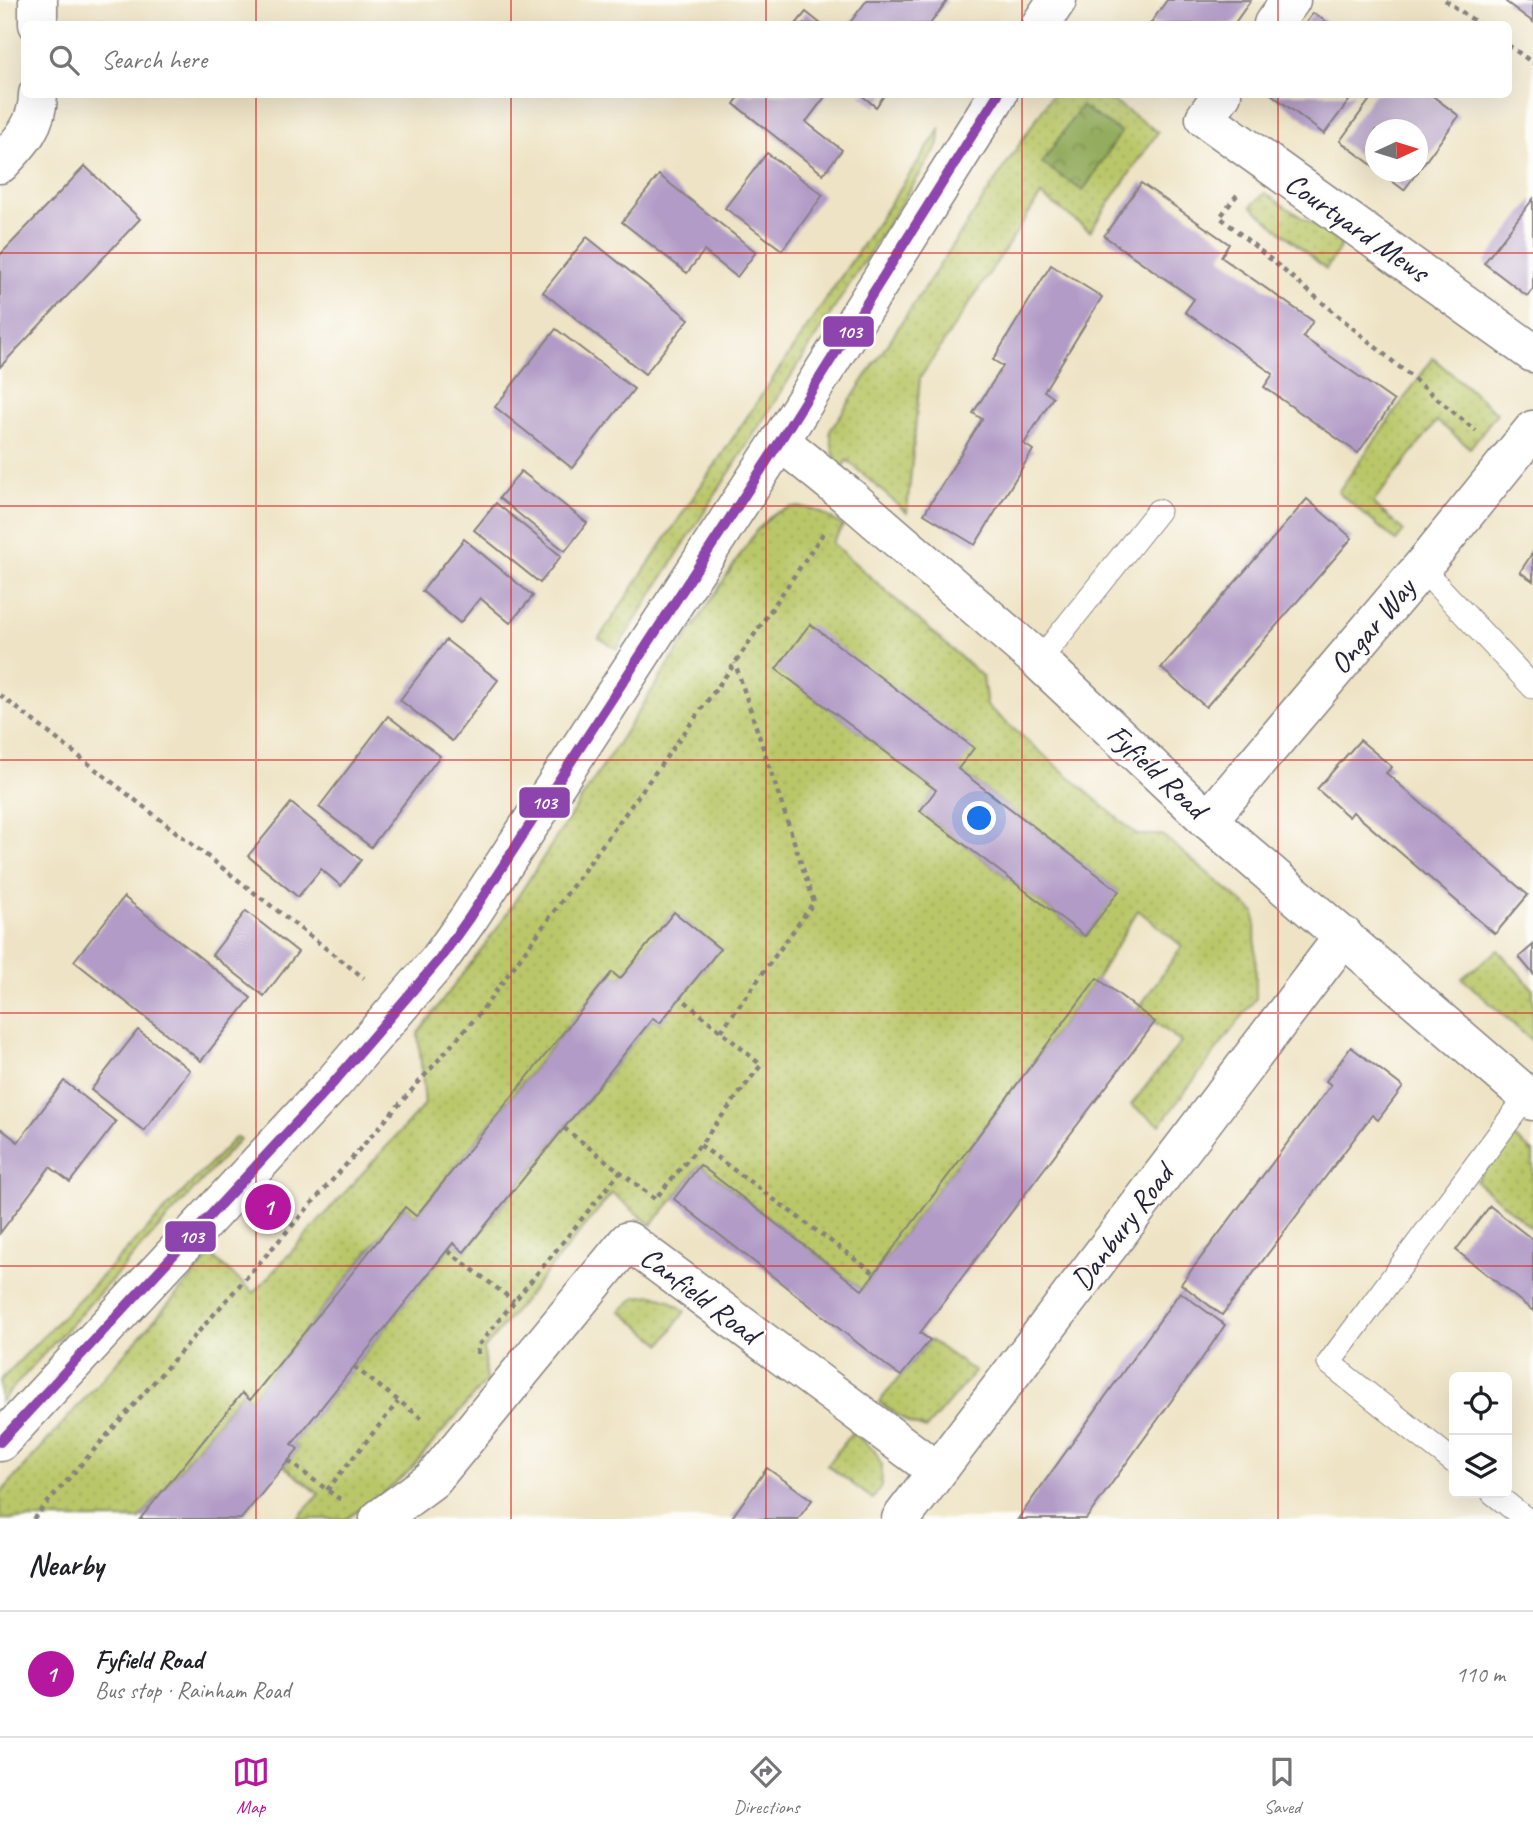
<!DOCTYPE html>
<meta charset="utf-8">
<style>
:root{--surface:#fff;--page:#f6f6f6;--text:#202124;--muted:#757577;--line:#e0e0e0;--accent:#b5179e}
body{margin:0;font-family:Caveat,sans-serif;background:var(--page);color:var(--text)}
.controls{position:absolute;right:21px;bottom:21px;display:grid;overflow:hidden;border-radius:10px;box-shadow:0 7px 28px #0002}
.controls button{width:63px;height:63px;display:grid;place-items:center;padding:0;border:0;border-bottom:2px solid var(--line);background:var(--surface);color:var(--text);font:35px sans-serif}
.compass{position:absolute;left:1365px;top:119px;width:63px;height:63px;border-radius:50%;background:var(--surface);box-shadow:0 7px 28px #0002;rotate:86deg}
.you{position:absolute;left:980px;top:819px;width:24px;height:24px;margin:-18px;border:5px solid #fff;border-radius:50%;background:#1a73e8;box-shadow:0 0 0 10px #1a73e833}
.badge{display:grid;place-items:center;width:46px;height:46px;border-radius:50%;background:var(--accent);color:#fff;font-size:23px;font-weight:700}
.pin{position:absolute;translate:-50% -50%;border:4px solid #fff;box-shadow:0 2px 7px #0006}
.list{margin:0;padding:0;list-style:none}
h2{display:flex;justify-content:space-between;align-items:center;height:91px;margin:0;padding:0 28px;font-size:30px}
h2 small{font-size:23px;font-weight:400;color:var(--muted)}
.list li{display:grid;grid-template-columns:46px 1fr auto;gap:21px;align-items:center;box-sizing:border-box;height:126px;padding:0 28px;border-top:2px solid var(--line)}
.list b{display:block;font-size:26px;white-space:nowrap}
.list p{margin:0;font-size:23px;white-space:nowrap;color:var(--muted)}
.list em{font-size:23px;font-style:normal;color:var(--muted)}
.icon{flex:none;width:38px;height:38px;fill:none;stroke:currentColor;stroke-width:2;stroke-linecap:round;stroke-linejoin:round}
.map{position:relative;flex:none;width:1533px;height:1519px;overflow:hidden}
.search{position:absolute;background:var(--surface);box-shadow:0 7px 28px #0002;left:21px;right:21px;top:21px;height:77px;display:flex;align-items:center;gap:18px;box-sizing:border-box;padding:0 24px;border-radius:10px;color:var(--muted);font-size:26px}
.sheet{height:217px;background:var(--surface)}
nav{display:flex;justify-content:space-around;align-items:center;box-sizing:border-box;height:98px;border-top:2px solid var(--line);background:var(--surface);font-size:19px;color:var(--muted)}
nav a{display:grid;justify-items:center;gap:4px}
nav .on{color:var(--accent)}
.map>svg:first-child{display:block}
.grass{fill:url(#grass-dots);stroke:#6e7452;stroke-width:2;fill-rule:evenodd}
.forest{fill:url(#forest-crowns);stroke:#5a674c;stroke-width:2}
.building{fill:#b29cc7}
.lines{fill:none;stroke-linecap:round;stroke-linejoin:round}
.service-casing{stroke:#888280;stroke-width:25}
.minor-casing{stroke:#888280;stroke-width:41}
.primary-casing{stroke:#888280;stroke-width:41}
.path{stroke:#888280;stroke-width:4.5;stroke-dasharray:5 5;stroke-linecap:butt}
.service{stroke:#fff;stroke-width:23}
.minor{stroke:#fff;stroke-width:38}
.primary{stroke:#fff;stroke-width:38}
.bus-1-casing{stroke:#fdfcf7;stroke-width:16}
.bus-1{stroke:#8e44ad;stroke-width:10}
.grid{fill:none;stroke:#d62828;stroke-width:2;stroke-opacity:0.55}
.labels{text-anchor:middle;stroke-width:5;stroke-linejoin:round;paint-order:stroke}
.street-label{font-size:30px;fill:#22223b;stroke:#fdfcf7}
.line-badge{stroke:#fdfcf7;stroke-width:2.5}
.badge-label{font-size:19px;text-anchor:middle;font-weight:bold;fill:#fff}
</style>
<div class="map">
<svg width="1533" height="1519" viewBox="0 0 1533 1519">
<defs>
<pattern id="grass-dots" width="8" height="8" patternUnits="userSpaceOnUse" patternTransform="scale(1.75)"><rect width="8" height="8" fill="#bac769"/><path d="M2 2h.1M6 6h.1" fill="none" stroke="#a0ab5c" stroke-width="1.8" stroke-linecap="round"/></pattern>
<pattern id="forest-crowns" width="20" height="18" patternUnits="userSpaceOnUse" patternTransform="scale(1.75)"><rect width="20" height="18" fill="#93ac5d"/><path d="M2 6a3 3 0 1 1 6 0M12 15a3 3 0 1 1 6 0" fill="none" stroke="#788c4e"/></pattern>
</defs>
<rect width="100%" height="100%" fill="#fdfcf7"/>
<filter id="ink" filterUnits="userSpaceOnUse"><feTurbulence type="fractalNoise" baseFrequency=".0143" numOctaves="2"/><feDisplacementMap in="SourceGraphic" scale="14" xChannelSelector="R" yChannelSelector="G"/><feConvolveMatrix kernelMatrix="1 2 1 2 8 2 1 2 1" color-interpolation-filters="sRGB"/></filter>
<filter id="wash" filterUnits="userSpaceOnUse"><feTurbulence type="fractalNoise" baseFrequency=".00686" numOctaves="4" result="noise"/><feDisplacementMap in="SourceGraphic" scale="28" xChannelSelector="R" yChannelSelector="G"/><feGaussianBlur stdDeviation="1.57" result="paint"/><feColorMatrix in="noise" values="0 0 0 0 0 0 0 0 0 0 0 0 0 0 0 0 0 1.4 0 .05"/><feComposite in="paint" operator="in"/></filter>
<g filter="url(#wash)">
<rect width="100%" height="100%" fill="#eee3c4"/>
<!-- grass -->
<g class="grass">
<path d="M1052 95H1104L1158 132 1090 231 1041 195 920 378 907 513 847 460 840 470 833 451 830 431Z"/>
<path d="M940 129 939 144 617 649 599 638Z"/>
<path d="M1265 193 1342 244 1326 269 1251 206Z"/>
<path d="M1433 358 1497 413 1470 448 1437 421 1373 503 1404 531 1396 541 1338 492Z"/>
<path d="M791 507C816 507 822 513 843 526L832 543 983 677 987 706 1137 835H1162L1255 913 1256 998 1160 1125 1131 1105 1181 1042 1138 1009 1182 946 1138 910 1097 978 862 1290 700 1165 674 1199 651 1225 612 1193 484 1349 486 1381 408 1472 381 1495 346 1519H297L319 1494 284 1466 298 1449 292 1444 453 1243 465 1252 653 1018 660 1023 720 949 674 912 620 979 611 972 416 1216 404 1207 250 1400 241 1393 140 1519H0V1494L211 1256 254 1293 425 1104 418 1033 496 930 756 531 773 514ZM777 669 958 769 1118 891 1085 936 920 811 936 790Z"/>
<path d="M1498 950 1533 989V1042L1462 978Z"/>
<path d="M1510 1134 1533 1152V1229L1476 1181Z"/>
<path d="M236 1137 240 1139 0 1402V1381Z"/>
<path d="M653 1295 669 1300 685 1311 662 1344 620 1311 636 1297Z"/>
<path d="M930 1340 975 1372 926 1429 909 1423 879 1402Z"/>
<path d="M852 1432 875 1451 881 1465 882 1485 873 1499 827 1465Z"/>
</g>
<!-- forest -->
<path class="forest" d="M1081 106 1121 132 1083 191 1042 163Z"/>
<g id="blocks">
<!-- building -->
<g class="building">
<path d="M867 0H945L947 1 930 24H849Z"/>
<path d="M1167 0H1251L1234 24H1150Z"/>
<path d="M1507 0H1533V22L1506 2Z"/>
<path d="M806 12 821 24H796Z"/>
<path d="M1313 13 1330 24H1305Z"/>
<path d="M741 94H827L806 122 842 150 823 174 734 104Z"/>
<path d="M860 94H885L876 107Z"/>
<path d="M1271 94H1354L1324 134Z"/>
<path d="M1374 94H1430L1459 116 1404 190 1380 172H1418V130H1376V168L1340 141Z"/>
<path d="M767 153 823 195 782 250 725 208Z"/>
<path d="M85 166 140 219 0 367V255Z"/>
<path d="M659 175 756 252 737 277 704 251 687 273 622 222Z"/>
<path d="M1141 183 1229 244 1221 257 1313 321 1303 337 1394 401 1358 453 1264 387 1273 374 1185 312 1194 299 1104 236Z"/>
<path d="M1533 199V289L1527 296 1484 263Z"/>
<path d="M587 237 689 319 645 374 543 292Z"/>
<path d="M1051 265 1102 297 1044 391 1053 397 1024 444 1033 450 975 545 924 514 982 419 973 413 1003 366 993 360Z"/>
<path d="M556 329 634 389 572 468 495 407Z"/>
<path d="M521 471 587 523 565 551 499 498Z"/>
<path d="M1307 499 1352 538 1206 707 1161 668Z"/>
<path d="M496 503 561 556 540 583 474 530Z"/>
<path d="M464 539 533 596 510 623 480 598 460 623 422 591Z"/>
<path d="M1533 552V581L1520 572Z"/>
<path d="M810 624 974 748 958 769 1119 891 1085 936 920 811 936 790 776 669Z"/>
<path d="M446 640 498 680 452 741 400 700Z"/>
<path d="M388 716 440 756 371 847 319 807Z"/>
<path d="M1360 740 1392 767 1386 773 1528 895 1495 934 1353 812 1349 817 1317 789Z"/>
<path d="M291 803 361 860 341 886 321 869 298 897 248 856Z"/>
<path d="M124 897 251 998 201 1061 74 961Z"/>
<path d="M246 911 298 952 264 996 212 955Z"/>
<path d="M674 912 720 949 660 1023 653 1018 464 1252 453 1243 292 1444 298 1449 241 1519H140L242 1393 250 1400 405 1207 416 1216 612 972 620 979Z"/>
<path d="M1533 945V974L1519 957Z"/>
<path d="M1097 978 1155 1022 920 1333 930 1340 901 1376 892 1370 674 1199 700 1165 862 1290Z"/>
<path d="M138 1030 190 1070 144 1131 91 1090Z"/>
<path d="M1351 1047 1403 1087 1378 1120 1372 1115 1222 1315 1181 1284 1331 1085 1326 1081Z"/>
<path d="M64 1081 116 1122 70 1182 50 1167 0 1233V1128L18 1142Z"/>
<path d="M1490 1206 1533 1240V1311L1456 1250Z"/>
<path d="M1180 1292 1225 1325 1203 1357 1086 1519H1018Z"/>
<path d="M767 1468 812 1500 798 1519H731Z"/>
</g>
</g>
</g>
<g filter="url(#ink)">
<use href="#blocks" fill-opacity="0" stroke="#888280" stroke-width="2"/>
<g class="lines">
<defs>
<g id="service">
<path d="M1421 568 1533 687"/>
<path d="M1039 661 1158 511"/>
<path d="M1454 1462 1329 1363 1527 1096"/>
<path d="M1493 1493 1526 1519"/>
</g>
<g id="minor">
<path d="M38 24V0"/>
<path d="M1273 24 1291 0"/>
<path d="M1222 94 1205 118 1533 353"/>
<path d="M0 164C20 143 38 125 38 94"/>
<path d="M780 441 848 496 1039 661 1208 820 1533 1101"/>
<path d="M1208 820 1421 568 1533 430"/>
<path d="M379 1519 432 1480 628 1241 937 1471"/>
<path d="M901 1519 1344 936"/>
</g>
<g id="primary">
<path d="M1041 24 1057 0"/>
<path d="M0 1442 334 1082 439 960 469 918 780 441 998 94"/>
</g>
</defs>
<!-- service casing -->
<use href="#service" class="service-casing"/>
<!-- minor casing -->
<use href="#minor" class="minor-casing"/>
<!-- primary casing -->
<use href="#primary" class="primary-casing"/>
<!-- path -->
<g class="path">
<path d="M1445 0 1479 24"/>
<path d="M1508 45 1533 63"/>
<path d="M1237 195 1220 217 1476 431"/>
<path d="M0 695 364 978"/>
<path d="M721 1031 814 902 735 663"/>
<path d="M564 1128 655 1199 700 1145 761 1065 680 997"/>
<path d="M700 1145 874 1273"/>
<path d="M448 1251 514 1301"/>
<path d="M478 1354 477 1347 620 1172"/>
<path d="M354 1367 424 1420"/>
<path d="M288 1461 341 1500"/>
<path d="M327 1490 398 1402"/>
<path d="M33 1519 480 1013 735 663 824 532"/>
</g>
<!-- service -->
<use href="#service" class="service"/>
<!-- minor -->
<use href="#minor" class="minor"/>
<!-- primary -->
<use href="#primary" class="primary"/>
<defs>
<path id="bus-1" d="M0 1442 334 1082 439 960 469 918 780 441 998 94"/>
</defs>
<!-- bus-1 casing -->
<use href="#bus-1" class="bus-1-casing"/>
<!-- bus-1 -->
<use href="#bus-1" class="bus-1"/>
</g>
</g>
<!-- grid -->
<path class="grid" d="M256 0V24M511 0V24M766 0V24M1022 0V24M1278 0V24M256 94V1519M511 94V1519M766 94V1519M1022 94V1519M1278 94V1519M0 253H1533M0 506H1533M0 760H1533M0 1013H1533M0 1266H1533"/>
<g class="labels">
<!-- street labels -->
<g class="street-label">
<text transform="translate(1357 227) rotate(35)" y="10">Courtyard Mews</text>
<text transform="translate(1372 626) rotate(-50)" y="10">Ongar Way</text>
<text transform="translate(1157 771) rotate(43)" y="10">Fyfield Road</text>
<text transform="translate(1122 1227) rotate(-53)" y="10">Danbury Road</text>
<text transform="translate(700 1295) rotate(37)" y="10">Canfield Road</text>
</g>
</g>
<g class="line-badge">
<rect x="822" y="315" width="53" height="33" rx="7" fill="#8e44ad"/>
<rect x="518" y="786" width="53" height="33" rx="7" fill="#8e44ad"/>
<rect x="164" y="1220" width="53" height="33" rx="7" fill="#8e44ad"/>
</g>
<g class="badge-label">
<text x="849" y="338">103</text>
<text x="544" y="809">103</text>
<text x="191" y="1243">103</text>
</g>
</svg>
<div class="controls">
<button><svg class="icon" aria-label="locate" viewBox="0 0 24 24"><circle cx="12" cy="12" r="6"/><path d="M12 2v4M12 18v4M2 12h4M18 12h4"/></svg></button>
<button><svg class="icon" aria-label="layers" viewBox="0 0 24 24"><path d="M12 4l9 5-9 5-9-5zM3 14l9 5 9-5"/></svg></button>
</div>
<svg class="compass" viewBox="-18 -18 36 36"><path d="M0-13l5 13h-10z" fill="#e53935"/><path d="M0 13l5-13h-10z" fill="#757577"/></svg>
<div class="you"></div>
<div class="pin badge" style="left:268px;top:1207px">1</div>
<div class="search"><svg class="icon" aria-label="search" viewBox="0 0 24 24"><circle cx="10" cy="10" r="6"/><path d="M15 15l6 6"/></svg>Search here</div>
</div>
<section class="sheet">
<h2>Nearby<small></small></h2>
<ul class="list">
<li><span class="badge">1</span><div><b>Fyfield Road</b><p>Bus stop · Rainham Road</p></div><em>110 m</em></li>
</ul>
</section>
<nav>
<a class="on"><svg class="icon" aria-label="map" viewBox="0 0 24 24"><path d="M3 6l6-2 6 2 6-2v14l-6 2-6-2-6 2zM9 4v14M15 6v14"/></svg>Map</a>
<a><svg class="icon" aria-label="directions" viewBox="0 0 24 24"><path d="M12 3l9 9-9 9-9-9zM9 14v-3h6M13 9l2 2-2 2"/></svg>Directions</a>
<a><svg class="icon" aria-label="saved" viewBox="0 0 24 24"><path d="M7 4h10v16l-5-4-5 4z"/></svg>Saved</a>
</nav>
